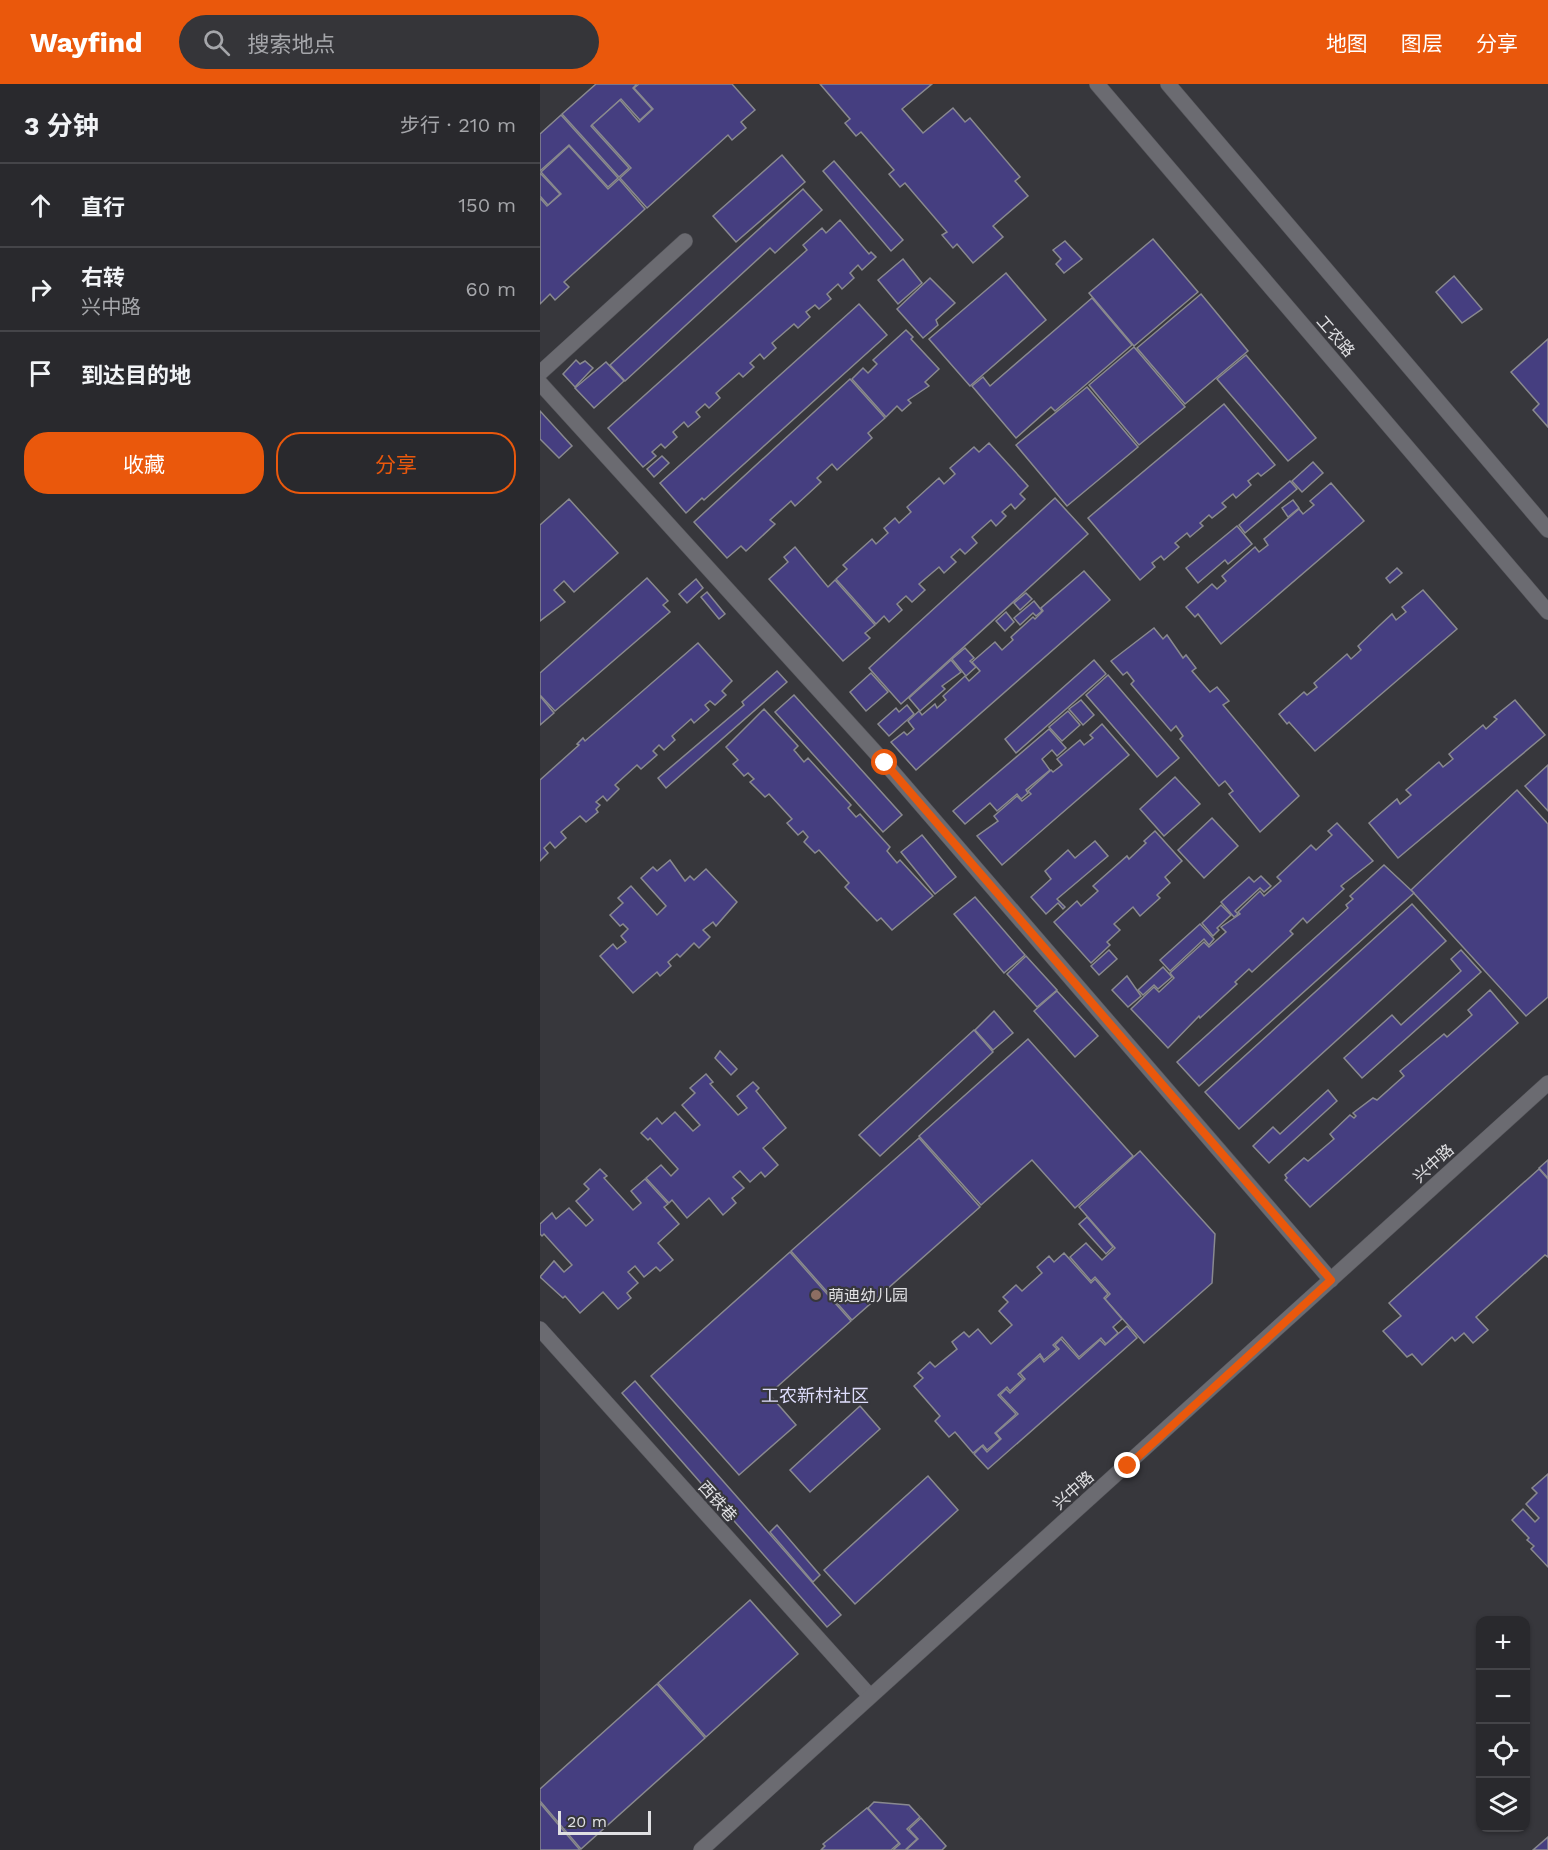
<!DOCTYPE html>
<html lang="zh">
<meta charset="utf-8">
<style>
:root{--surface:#29292d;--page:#353539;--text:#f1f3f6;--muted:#a5a6aa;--line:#454549;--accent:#ea580c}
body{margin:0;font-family:"Work Sans","Noto Sans SC",sans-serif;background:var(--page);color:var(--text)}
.controls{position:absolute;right:18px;bottom:18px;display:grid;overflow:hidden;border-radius:12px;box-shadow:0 2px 4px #0004}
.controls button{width:54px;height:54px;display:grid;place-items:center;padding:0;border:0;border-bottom:2px solid var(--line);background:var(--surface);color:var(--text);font:30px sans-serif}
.scale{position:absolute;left:18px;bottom:15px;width:93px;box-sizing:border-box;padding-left:6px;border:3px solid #e0e0e3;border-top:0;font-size:16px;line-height:21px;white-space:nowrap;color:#e0e0e3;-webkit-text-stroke:4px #37373c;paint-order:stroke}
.stop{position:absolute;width:18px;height:18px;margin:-14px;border:4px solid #ea580c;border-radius:50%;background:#fff}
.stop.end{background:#ea580c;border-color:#fff;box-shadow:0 2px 6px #0008}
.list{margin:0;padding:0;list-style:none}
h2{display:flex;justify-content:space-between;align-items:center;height:78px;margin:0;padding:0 24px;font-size:26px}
h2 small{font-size:20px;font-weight:400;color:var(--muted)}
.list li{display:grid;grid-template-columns:39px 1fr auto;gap:18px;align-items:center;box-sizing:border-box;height:84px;padding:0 24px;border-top:2px solid var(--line)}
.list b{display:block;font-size:22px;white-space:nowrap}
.list p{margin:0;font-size:20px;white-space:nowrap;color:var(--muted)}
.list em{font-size:20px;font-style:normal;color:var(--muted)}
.actions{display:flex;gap:12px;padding:18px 24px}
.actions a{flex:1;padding:14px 0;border:2px solid var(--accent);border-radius:24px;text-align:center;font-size:21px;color:var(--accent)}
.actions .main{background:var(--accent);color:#fff}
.icon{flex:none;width:33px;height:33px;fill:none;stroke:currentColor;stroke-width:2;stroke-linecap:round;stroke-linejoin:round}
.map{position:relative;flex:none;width:1008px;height:1766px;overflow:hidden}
header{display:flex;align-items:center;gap:36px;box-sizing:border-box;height:84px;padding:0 30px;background:var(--accent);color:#fff}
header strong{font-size:28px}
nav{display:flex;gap:33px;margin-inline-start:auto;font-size:21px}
.search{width:420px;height:54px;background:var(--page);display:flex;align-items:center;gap:15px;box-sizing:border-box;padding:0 21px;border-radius:33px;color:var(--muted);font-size:22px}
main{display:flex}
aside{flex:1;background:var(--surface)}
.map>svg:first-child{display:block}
.building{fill:#453e80;stroke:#89898f;stroke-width:1.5}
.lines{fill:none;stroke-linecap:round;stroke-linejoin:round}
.minor-casing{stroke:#545459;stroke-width:16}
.tertiary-casing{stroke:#545459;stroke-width:16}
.secondary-casing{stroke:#545459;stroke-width:16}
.minor{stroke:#6b6b71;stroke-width:15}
.tertiary{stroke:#6b6b71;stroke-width:15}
.secondary{stroke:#6b6b71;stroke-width:15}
.route{stroke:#ea580c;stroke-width:8}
.education-dot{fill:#8d6e63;stroke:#37373c;stroke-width:2}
.labels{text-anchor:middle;stroke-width:4.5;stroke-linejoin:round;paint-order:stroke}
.street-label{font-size:16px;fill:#e0e0e3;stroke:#37373c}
.poi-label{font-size:16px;fill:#e0e0e3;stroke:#37373c;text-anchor:start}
.neighbourhood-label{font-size:18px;fill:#deddfb;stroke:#37373c}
</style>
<header>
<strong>Wayfind</strong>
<div class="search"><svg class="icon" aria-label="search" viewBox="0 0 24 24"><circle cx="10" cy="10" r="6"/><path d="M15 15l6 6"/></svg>搜索地点</div>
<nav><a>地图</a><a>图层</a><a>分享</a></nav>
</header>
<main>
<aside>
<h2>3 分钟<small>步行 · 210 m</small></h2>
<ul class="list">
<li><svg class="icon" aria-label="ahead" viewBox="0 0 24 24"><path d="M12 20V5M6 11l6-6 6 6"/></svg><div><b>直行</b></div><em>150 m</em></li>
<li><svg class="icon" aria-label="right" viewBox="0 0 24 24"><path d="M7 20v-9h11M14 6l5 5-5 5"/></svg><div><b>右转</b><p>兴中路</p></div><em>60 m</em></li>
<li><svg class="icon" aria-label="arrive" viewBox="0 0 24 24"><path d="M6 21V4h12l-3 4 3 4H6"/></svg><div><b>到达目的地</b></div></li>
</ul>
<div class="actions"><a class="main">收藏</a><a>分享</a></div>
</aside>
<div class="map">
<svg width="1008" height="1766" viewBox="0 0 1008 1766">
<rect width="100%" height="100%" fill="#37373c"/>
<!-- building -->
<g class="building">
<path d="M56 0H97L93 4 112 25 100 36 81 15 51 42 89 84 79 93 22 30Z"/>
<path d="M99 0H192L215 26 201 38 206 44 192 56 188 51 107 124 80 94 91 84 52 41 80 16 99 38 113 25 94 4Z"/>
<path d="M280 0H392L362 25 383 49 413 24 425 38 430 34 480 93 475 97 488 112 453 142 463 153 433 179 417 160 413 164 402 151 407 148 365 99 360 103 349 90 354 86 321 48 316 52 305 39 310 35Z"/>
<path d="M21 31 78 94 68 103 29 61 0 87V50Z"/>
<path d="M29 62 68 105 79 95 105 125 24 198 29 203 15 216 10 210 0 220V114L7 122 21 110 1 88Z"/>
<path d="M242 71 265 98 196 158 173 132Z"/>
<path d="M294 77 363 156 351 167 283 87Z"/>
<path d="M0 89 20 110 8 121 0 112Z"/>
<path d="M263 105 282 126 235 169 230 164 85 297 70 281Z"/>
<path d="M300 136 329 170 331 168 336 173 322 186 318 181 310 189 314 194 302 205 298 200 287 210 291 215 279 225 275 221 266 228 270 233 258 244 254 240 232 259 236 264 224 275 220 270 210 279 214 283 203 293 199 289 176 309 180 314 169 324 165 320 156 328 160 333 148 343 144 338 133 348 137 353 125 364 121 360 112 368 116 372 103 383 68 344 267 166 263 161 282 144 286 149Z"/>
<path d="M613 155 658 208 594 262 549 209Z"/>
<path d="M525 157 542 175 524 189 516 180 521 175 513 166Z"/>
<path d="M363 175 382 199 358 220 338 196Z"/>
<path d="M466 189 506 236 430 302 389 255Z"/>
<path d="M914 192 942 225 922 239 896 208Z"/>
<path d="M390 194 415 219 396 236 398 241 383 254 357 225Z"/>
<path d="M661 210 708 267 645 320 597 264Z"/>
<path d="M552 214 592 261 515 327 511 323 476 354 432 302 443 293 450 302Z"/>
<path d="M319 220 347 251 164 416 162 414 146 429 120 399Z"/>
<path d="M366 246 373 253 371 255 399 285 385 298 389 302 368 316 371 319 362 327 357 322 346 333 312 295 323 284 328 289 337 280 333 276Z"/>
<path d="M1008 255V343L993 326 999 320 971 288Z"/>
<path d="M594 263 645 323 599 361 549 301Z"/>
<path d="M706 271 776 354 748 377 677 295Z"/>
<path d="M36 276 40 280 45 277 53 284 35 303 23 290Z"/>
<path d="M66 278 84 297 54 324 35 304Z"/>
<path d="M310 295 345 334 328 349 332 354 297 386 292 380 277 394 281 398 255 422 251 417 230 436 235 440 206 467 201 462 187 474 154 438Z"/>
<path d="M547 303 598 363 527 422 476 361Z"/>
<path d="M684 320 735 381 721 392 718 389 708 397 711 401 696 414 693 410 682 419 686 423 672 434 669 431 660 439 663 442 650 453 647 449 635 459 639 463 624 476 621 472 612 479 615 483 600 496 548 434Z"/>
<path d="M0 327 32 362 19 374 0 355Z"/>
<path d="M449 359 488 402 480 410 485 415 475 425 471 420 462 428 466 432 456 442 451 436 432 453 437 459 425 470 420 465 411 473 416 478 404 489 399 483 379 500 385 506 372 518 366 512 357 520 362 526 349 538 344 532 336 540 296 495 307 485 303 481 332 455 336 460 348 449 344 444 355 434 359 439 371 428 367 423 399 394 404 400 415 390 410 384 434 363 439 368Z"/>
<path d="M122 372 129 379 114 393 107 385Z"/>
<path d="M773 378 783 389 762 408 752 397Z"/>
<path d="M750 397 757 405 705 449 699 441Z"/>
<path d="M791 399 824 437 681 560 658 530 655 533 646 523 672 500 677 505 686 497 682 492 715 463 719 468 728 461 724 455 759 425 763 430 774 421 770 417Z"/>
<path d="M515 414 548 450 361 620 329 584Z"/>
<path d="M29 415 78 469 34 508 24 497 14 506 25 518 0 537V441Z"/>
<path d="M753 416 759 424 748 433 742 424Z"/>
<path d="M697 442 712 460 688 480 685 476 658 499 646 484Z"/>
<path d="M255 463 288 503 295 496 335 541 325 549 330 554 303 577 229 495 248 478 244 473Z"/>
<path d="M857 484 862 489 850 499 846 494Z"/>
<path d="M544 487 570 516 376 686 351 658 364 648 367 651 374 645 368 637 379 627 382 631 395 620 397 624 406 616 403 612 425 592 429 597 440 587 432 578 455 558 462 566 473 556 471 553 493 533 495 535 503 527 501 524Z"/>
<path d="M107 494 128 517 123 521 130 528 15 627 0 611V589Z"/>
<path d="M156 495 163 504 147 519 139 510Z"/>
<path d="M883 506 917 545 775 667 749 638 747 640 739 630 764 608 767 611 777 603 774 599 807 570 811 575 821 566 818 562 840 541 852 530 856 536 866 528 862 523Z"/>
<path d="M167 508 185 530 179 535 161 513Z"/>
<path d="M486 509 492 515 480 526 474 519Z"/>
<path d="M494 517 502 527 496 532 493 529 480 541 474 534Z"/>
<path d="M466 528 474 538 465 547 456 537Z"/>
<path d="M614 544 623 555 627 551 643 574 646 571 656 584 652 587 670 608 677 603 689 617 683 621 759 712 720 748 689 710 693 707 685 697 679 702 640 655 643 652 636 642 631 647 591 600 594 597 587 588 583 591 571 577Z"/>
<path d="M158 559 192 597 182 607 186 611 175 621 170 617 165 621 169 626 154 639 151 635 132 652 135 656 124 666 119 661 113 667 117 671 101 685 97 681 75 701 79 705 67 717 63 712 56 718 60 721 56 725 58 728 46 738 40 732 21 748 26 754 15 764 10 758 4 764 8 769 0 777V696L39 661 37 660 43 654 45 657Z"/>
<path d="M425 564 434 574 430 577 436 583 426 592 412 575Z"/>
<path d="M411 576 421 588 402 602 405 605 380 627 369 614Z"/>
<path d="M554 576 566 590 476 669 465 655Z"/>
<path d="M237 587 247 598 126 704 118 694 204 621 202 618Z"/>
<path d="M331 589 348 608 326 627 310 608Z"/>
<path d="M568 591 639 674 617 693 546 611Z"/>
<path d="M254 611 362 731 343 748 235 628Z"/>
<path d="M0 612 14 629 0 641Z"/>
<path d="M541 616 554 631 543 641 529 625Z"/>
<path d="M975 616 1005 651 858 774 829 739 857 715 860 720 871 711 866 706 899 678 903 683 913 675 909 670 943 641 946 645 957 635 954 633Z"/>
<path d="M367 621 374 630 349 652 338 640 356 624 359 628Z"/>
<path d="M224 625 258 662 254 666 264 678 268 674 311 721 308 724 316 733 320 730 350 763 347 767 357 779 360 776 393 812 352 846 341 834 337 837 305 803 309 799 279 766 275 769 264 758 268 753 263 747 258 751 247 739 252 735 229 710 225 713 210 698 214 695 208 689 204 692 193 680 198 676 186 663Z"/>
<path d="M528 627 540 641 522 657 509 643Z"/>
<path d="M562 640 589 671 462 781 437 752 458 737 454 732 477 712 482 717 491 710 488 707 511 686 513 688 522 681 517 675 540 656 544 661 553 654 550 651Z"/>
<path d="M509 645 526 664 517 672 512 666 502 675 510 686 486 706 488 709 481 715 477 710 457 727 450 719 425 740 413 727Z"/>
<path d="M1008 681V727L985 702Z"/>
<path d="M635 693 660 720 624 752 600 725Z"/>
<path d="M977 706 1008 740V913L986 932 871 806Z"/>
<path d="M672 734 698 762 664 794 638 766Z"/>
<path d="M797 739 833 777 801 802 804 805 767 839 763 834 750 847 753 850 712 888 709 885 695 898 697 900 660 934 659 932 628 964 591 925 614 903 619 908 634 894 630 889 664 858 669 863 686 848 681 843 700 830 698 828 720 807 724 812 741 797 737 793 771 761 776 766 792 751 788 747Z"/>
<path d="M615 747 642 777 625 793 630 799 617 811 620 814 600 832 593 823 574 840 580 846 567 858 570 861 551 879 514 838 537 817 541 822 558 807 553 802 587 772 589 775 606 759 604 757Z"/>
<path d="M382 751 416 793 395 810 361 768Z"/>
<path d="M555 757 568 772 517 815 525 823 523 825 518 819 506 830 491 813 511 795 505 787 528 766 535 774Z"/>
<path d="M130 776 145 797 150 792 154 796 166 785 197 818 176 842 173 838 163 846 170 853 159 864 154 859 140 873 137 870 128 878 131 882 120 892 117 888 93 909 60 872 73 860 77 865 86 858 81 852 88 845 83 840 80 842 70 831 83 819 78 814 91 802 117 831 126 822 101 794 113 783 117 787Z"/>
<path d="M844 781 874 809 659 1002 637 978 808 824 806 821 813 815 810 812Z"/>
<path d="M721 792 731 802 724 808 720 804 695 827 698 830 694 833 681 818 709 793 714 798Z"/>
<path d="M435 813 485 871 464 889 414 830Z"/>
<path d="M872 820 906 857 699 1045 665 1008Z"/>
<path d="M681 821 691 831 677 844 679 846 673 852 662 839Z"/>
<path d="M660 840 674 855 669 861 664 855 630 887 620 876Z"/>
<path d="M569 866 577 875 559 891 551 882Z"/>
<path d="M921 866 941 888 822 994 804 974 852 931 861 941 921 887 911 875Z"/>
<path d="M486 872 517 906 497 923 467 890Z"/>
<path d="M623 883 632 893 618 905 614 901 603 911 598 906Z"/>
<path d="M587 892 601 912 588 923 572 906Z"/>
<path d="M950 906 978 939 770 1123 745 1096 747 1094 745 1091 764 1074 768 1077 794 1055 790 1050 810 1031 814 1034 816 1032 813 1029 833 1014 837 1016 864 992 860 987 904 950 907 953 932 931 928 926Z"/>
<path d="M517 907 558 952 535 973 494 927Z"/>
<path d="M454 927 473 949 453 966 435 946Z"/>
<path d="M434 946 453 968 340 1072 319 1051Z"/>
<path d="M488 955 593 1072 535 1124 492 1076 441 1121 379 1052Z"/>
<path d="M180 967 197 985 191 991 175 974Z"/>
<path d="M166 990 173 998 170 1000 198 1031 207 1024 197 1012 213 998 219 1004 216 1007 246 1044 223 1064 238 1081 225 1093 221 1088 210 1098 200 1087 193 1093 204 1104 192 1114 196 1119 183 1131 169 1114 147 1134 132 1116 129 1119 106 1094 121 1081 131 1092 138 1085 110 1054 108 1056 101 1049 117 1034 122 1040 135 1028 153 1047 160 1041 142 1021 155 1009 150 1004Z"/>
<path d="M788 1006 797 1017 729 1079 713 1062 733 1043 740 1050Z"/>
<path d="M379 1054 440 1123 312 1236 251 1167Z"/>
<path d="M600 1067 675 1150 672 1199 604 1259 565 1215 570 1210 555 1193 551 1197 530 1173 546 1159 562 1176 575 1164 539 1123Z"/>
<path d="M1008 1076V1094L999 1084Z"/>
<path d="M60 1085 67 1092 64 1094 93 1126 101 1119 91 1107 105 1095 128 1120 124 1123 139 1140 118 1159 133 1176 120 1187 116 1183 104 1193 95 1182 88 1188 98 1199 87 1209 91 1214 78 1225 63 1208 40 1229 25 1212 23 1214 0 1193 14 1177 24 1188 32 1181 4 1150 2 1152 0 1150V1140L12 1129 16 1135 29 1124 46 1142 53 1136 36 1117 49 1105 44 1100Z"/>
<path d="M999 1085 1008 1095V1173L1005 1171 936 1233 948 1246 933 1259 924 1249 915 1257 912 1253 882 1281 872 1270 867 1273 843 1247 861 1232 849 1219Z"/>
<path d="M547 1133 573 1163 566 1170 539 1140Z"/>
<path d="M250 1168 311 1237 229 1310 256 1341 199 1391 111 1292Z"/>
<path d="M524 1169 551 1199 555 1195 568 1210 564 1214 582 1235 573 1243 578 1249 566 1260 561 1254 539 1273 522 1253 513 1261 517 1265 504 1276 500 1270 478 1290 483 1295 470 1307 467 1303 458 1311 476 1330 455 1349 460 1355 447 1366 443 1361 433 1369 415 1348 409 1353 395 1337 400 1332 374 1302 383 1294 378 1289 390 1278 395 1283 417 1265 412 1258 424 1248 429 1253 438 1245 451 1260 472 1241 459 1227 468 1218 463 1213 476 1201 482 1207 502 1189 497 1183 509 1172 514 1178Z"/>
<path d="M587 1242 597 1254 448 1385 434 1370 442 1362 447 1368 461 1355 456 1349 478 1330 460 1311 466 1305 470 1309 485 1295 480 1289 500 1272 504 1278 519 1265 515 1261 521 1255 539 1275 560 1256 565 1261Z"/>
<path d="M95 1297 301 1531 287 1543 82 1309Z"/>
<path d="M320 1322 340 1345 270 1408 250 1386Z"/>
<path d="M1008 1390V1483L991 1465 994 1462 987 1456 989 1454 972 1436 983 1425 995 1438 999 1434 986 1420 997 1409 992 1404Z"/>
<path d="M388 1392 418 1426 315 1520 284 1486Z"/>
<path d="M237 1441 280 1491 273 1498 230 1448Z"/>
<path d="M210 1516 258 1570 166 1653 118 1599Z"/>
<path d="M117 1600 165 1654 41 1765 0 1717V1705Z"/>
<path d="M334 1718 369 1721 380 1733 367 1745 377 1755 365 1766H353L360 1760 328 1724Z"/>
<path d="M0 1719 40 1766H0Z"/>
<path d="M327 1724 359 1759 351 1766H281L285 1762 283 1760Z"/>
<path d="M381 1734 406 1762 402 1766H366L378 1755 369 1745Z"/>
<path d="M1008 1753V1766H993Z"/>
</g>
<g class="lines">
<defs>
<g id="minor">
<path d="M0 289 145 157"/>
<path d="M0 299 345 679 791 1196"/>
<path d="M0 1245 330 1612"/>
</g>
<path id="tertiary" d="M161 1766 1008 999"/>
<g id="secondary">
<path d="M557 0 1008 528"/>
<path d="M628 0 1008 446"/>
</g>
</defs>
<!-- minor casing -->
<use href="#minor" class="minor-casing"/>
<!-- tertiary casing -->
<use href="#tertiary" class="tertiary-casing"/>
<!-- secondary casing -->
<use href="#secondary" class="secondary-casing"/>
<!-- minor -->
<use href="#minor" class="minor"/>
<!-- tertiary -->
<use href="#tertiary" class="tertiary"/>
<!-- secondary -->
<use href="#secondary" class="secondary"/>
</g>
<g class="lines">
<!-- route -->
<path class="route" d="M345 679 791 1196 588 1382"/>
</g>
<!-- markers -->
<circle class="education-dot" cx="276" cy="1211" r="6"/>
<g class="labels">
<!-- street labels -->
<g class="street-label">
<text transform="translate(796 252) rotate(49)" y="6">工农路</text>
<text transform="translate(893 1079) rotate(-42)" y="6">兴中路</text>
<text transform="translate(533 1406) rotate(-42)" y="6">兴中路</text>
<text transform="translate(178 1417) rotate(48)" y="6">西铁巷</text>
</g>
<!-- poi labels -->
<g class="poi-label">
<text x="288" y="1217">萌迪幼儿园</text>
</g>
<!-- neighbourhood labels -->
<g class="neighbourhood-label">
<text x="275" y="1318">工农新村社区</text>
</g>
</g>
</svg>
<div class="controls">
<button>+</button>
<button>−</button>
<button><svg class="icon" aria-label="locate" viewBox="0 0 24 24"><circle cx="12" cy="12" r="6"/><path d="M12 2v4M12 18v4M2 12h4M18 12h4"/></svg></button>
<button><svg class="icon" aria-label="layers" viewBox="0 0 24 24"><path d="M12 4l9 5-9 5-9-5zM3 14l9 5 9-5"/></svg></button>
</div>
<div class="scale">20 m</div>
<div class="stop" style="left:345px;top:679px"></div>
<div class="stop end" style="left:588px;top:1382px"></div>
</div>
</main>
